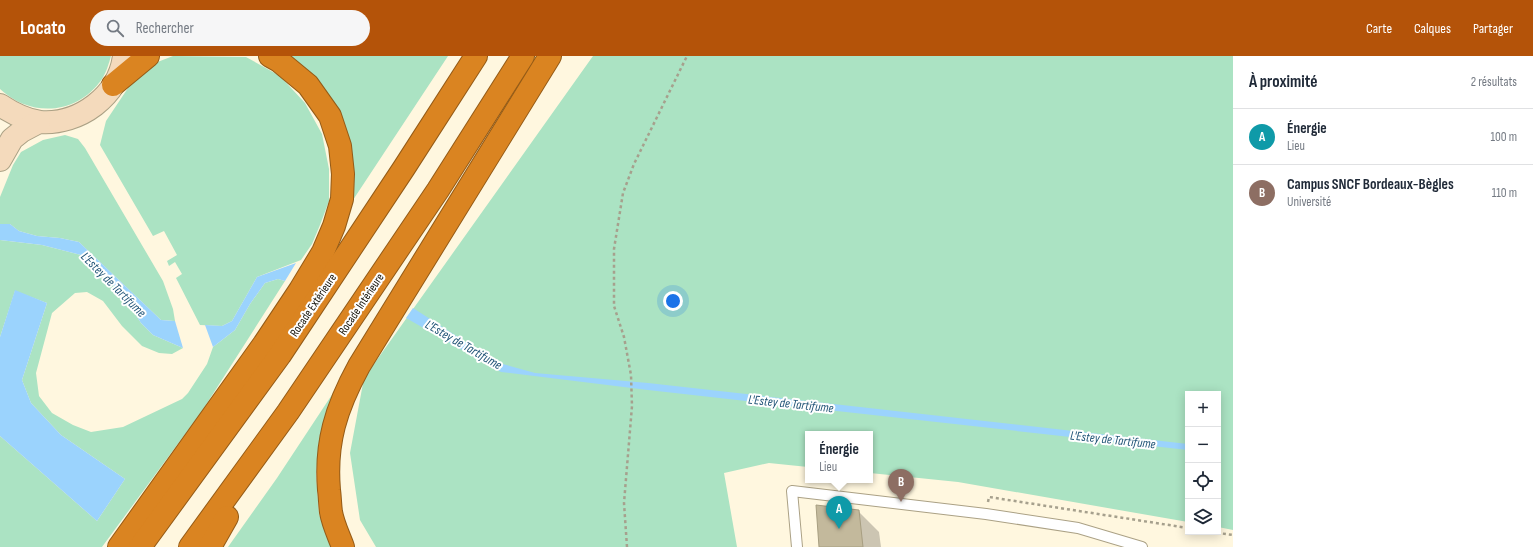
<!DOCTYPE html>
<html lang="fr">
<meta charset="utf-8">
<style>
:root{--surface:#fff;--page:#f6f6f7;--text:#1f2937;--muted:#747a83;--line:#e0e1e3;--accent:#b45309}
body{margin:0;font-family:"Sofia Sans Condensed",sans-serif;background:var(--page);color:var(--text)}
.controls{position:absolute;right:12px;bottom:12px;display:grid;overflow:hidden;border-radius:0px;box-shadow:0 2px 10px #0003}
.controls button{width:36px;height:36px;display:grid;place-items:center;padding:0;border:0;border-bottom:1px solid var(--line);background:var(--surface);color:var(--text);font:20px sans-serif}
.you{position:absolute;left:673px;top:245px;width:14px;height:14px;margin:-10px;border:3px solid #fff;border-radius:50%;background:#1a73e8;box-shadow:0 0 0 6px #1a73e833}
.badge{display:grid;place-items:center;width:26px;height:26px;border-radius:50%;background:var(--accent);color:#fff;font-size:13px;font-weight:700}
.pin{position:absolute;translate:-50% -33px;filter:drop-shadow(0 1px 2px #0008)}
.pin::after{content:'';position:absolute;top:21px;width:14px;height:12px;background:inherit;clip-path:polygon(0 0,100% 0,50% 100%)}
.popup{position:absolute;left:805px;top:375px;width:68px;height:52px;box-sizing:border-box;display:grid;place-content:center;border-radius:0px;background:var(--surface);filter:drop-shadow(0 1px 3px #0005);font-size:13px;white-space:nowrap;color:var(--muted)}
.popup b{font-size:15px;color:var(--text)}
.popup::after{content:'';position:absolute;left:50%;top:100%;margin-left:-8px;border:8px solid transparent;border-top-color:var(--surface)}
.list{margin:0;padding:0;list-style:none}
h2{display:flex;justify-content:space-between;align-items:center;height:52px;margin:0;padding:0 16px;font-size:17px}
h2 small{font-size:13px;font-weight:400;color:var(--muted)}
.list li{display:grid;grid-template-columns:26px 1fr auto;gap:12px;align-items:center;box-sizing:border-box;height:56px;padding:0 16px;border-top:1px solid var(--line)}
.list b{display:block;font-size:15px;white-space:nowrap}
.list p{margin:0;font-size:13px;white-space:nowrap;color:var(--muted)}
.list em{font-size:13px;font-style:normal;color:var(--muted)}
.icon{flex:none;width:22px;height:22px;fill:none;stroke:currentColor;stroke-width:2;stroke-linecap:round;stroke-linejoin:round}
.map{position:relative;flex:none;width:1233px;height:491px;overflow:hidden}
header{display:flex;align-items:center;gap:24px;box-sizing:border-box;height:56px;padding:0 20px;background:var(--accent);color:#fff}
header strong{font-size:19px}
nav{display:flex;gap:22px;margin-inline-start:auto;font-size:14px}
.search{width:280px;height:36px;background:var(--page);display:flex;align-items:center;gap:10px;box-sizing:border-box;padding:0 14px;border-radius:22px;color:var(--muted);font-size:15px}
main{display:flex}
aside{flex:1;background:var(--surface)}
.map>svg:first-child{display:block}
.green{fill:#abe3c3}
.water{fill:#9bd3fd}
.shadow{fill:#0003}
.building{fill:#c3b99c;stroke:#a79e81}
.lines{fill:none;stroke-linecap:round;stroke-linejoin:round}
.lane-casing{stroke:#aba185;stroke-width:12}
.secondary-casing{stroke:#aba185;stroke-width:24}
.highway-casing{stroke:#945b17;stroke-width:24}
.path{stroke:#a6a08d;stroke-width:2.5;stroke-dasharray:3 3;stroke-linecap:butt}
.lane{stroke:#fff;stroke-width:10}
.secondary{stroke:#f4dabc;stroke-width:22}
.highway{stroke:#da8421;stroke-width:22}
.labels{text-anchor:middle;stroke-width:4;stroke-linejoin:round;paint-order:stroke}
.street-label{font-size:12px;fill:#120f05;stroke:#fff}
.water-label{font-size:13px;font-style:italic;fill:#1f5376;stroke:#fff}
</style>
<header>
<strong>Locato</strong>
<div class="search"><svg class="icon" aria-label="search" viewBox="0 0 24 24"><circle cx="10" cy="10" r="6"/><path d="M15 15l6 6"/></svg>Rechercher</div>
<nav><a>Carte</a><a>Calques</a><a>Partager</a></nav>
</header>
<main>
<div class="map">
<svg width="1233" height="491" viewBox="0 0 1233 491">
<rect width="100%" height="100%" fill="#fff7df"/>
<!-- green -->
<g class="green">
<path d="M0 0H111C109 7 106 17 102 23 77 59 31 62 0 33Z"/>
<path d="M173 0 246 1 280 20 305 47 322 78 329 113V145L320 169 312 188 301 204 257 221 232 265 222 270 200 269 176 222 182 218 175 206 169 210 167 205 177 199 164 175 153 180 100 89 106 65 130 29 155 7Z"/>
<path d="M287 0H448L351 147 350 105Z"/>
<path d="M593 0H1233V474L1218 471V338H1188V466L958 426 870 417V378H808V411L769 407 724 417 737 491H376L360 464 350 397 364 322Z"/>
<path d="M65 79 78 83 85 92 163 225 173 253 175 265 161 264 79 186 60 182 37 180 19 175 10 168H0V141L13 109 21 96 43 84Z"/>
<path d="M0 184 42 189 81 199 106 221 127 245 141 267 153 279 183 292 172 298 159 297 142 290 122 270 103 245 87 236 75 237 52 257 36 317 39 340 52 357 73 369 91 376 123 371 182 343 188 337 207 308 213 291 235 274 250 248 265 227 278 223 285 225 202 355 102 491H0V380L97 465 125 423 61 379 31 347 22 324 47 247 15 235 0 281Z"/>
<path d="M341 325 327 359 319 387 316 418 319 458 331 491H228L277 422Z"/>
</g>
<!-- water -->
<g class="water">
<path d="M0 168H10L19 175 37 180 60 182 79 186 161 264 175 265 183 292 153 279 141 267 127 245 106 221 81 199 42 189 0 184Z"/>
<path d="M296 207 285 225 278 223 265 227 250 248 235 274 213 291 205 269 222 270 232 265 257 221Z"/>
<path d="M15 234 47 247 22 324 31 347 61 379 125 423 97 465 0 380V281Z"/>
<path d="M413 252 475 292 503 308 535 317 648 327 1188 388V394L648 334 501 316 406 262Z"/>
</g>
<!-- shadow -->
<path class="shadow" d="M858 455 879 476 881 491H820Z"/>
<!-- building -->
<path class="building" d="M816 449 859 454 863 491H819Z"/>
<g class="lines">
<defs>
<path id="lane" d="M797 491 792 435 986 458 1078 472 1142 491"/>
<g id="secondary">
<path d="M0 49C12 57 25 64 40 66 79 69 119 40 124 0"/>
<path d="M0 104 12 83 22 75 39 66"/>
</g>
<g id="highway">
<path d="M113 29 148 0"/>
<path d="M119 491 264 288 300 234 323 196 334 170 342 143 343 118 340 90 330 60 308 29 279 5 270 0"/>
<path d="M140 491 280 299 404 112 476 0"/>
<path d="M190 491 288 356 438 134 523 0"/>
<path d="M210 491 227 461"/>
<path d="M343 491C339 480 333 468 331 456 330 449 330 441 329 434 325 387 336 352 359 310L550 0"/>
</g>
</defs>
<!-- lane casing -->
<use href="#lane" class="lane-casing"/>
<!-- secondary casing -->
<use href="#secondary" class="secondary-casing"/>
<!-- highway casing -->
<use href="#highway" class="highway-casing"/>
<!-- path -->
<g class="path">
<path d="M988 446 989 441 1188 472"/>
<path d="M1211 476 1233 479"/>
<path d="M627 491 624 447 632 350 631 319 624 281 614 250V193L623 137 634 108 687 0"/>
</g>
<!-- lane -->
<use href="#lane" class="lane"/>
<!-- secondary -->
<use href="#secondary" class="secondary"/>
<!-- highway -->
<use href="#highway" class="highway"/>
</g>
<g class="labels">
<!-- street labels -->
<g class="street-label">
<text transform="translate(361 248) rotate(-56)" y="4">Rocade Intérieure</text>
<text transform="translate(313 249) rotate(-56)" y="4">Rocade Extérieure</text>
</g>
<!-- water labels -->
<g class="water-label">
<text transform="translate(114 228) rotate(45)" y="5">L'Estey de Tartifume</text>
<text transform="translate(464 288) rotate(30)" y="5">L'Estey de Tartifume</text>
<text transform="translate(791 347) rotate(6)" y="5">L'Estey de Tartifume</text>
<text transform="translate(1113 383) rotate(6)" y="5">L'Estey de Tartifume</text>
</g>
</g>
</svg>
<div class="controls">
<button>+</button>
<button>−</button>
<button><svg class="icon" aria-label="locate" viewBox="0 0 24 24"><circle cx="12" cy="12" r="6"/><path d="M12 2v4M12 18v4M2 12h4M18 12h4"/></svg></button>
<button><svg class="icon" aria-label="layers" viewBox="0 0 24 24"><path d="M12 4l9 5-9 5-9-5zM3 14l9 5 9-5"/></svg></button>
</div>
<div class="you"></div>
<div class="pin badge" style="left:839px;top:473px;background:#0f9aa8">A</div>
<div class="popup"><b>Énergie</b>Lieu</div>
<div class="pin badge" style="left:901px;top:446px;background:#8d6e63">B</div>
</div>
<aside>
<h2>À proximité<small>2 résultats</small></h2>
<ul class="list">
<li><span class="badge" style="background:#0f9aa8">A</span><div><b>Énergie</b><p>Lieu</p></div><em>100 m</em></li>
<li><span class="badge" style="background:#8d6e63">B</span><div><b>Campus SNCF Bordeaux-Bègles</b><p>Université</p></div><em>110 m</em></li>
</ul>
</aside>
</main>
